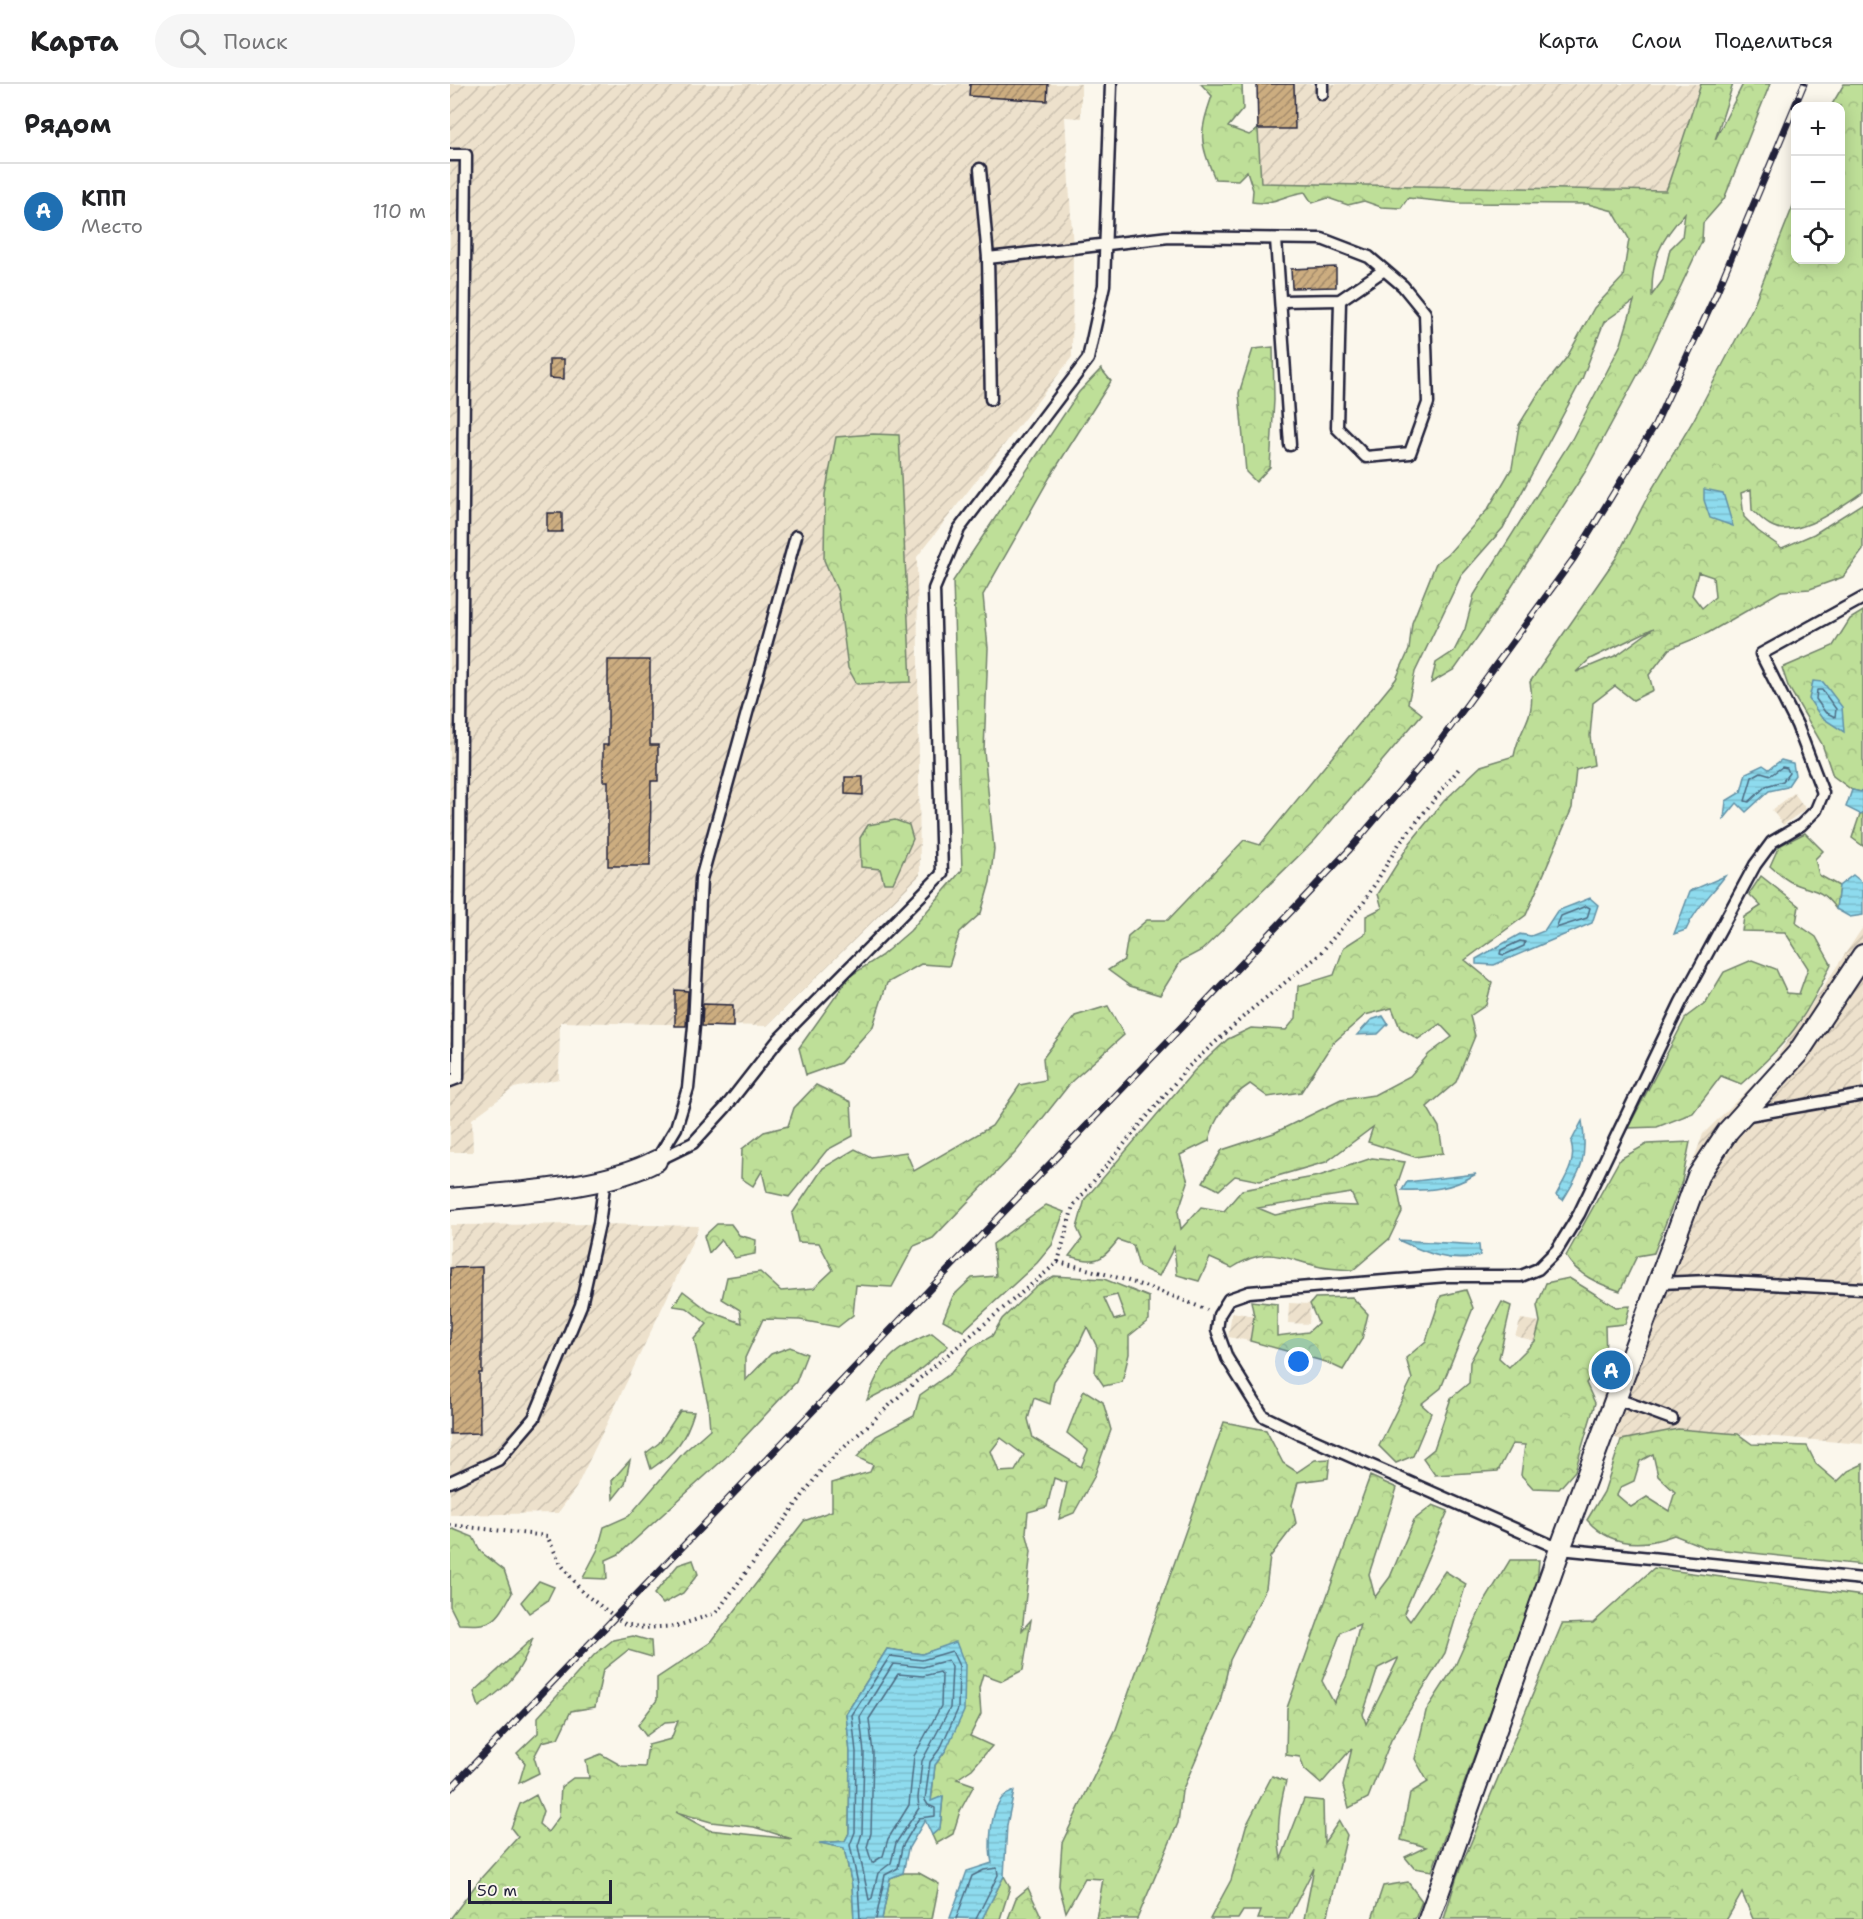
<!DOCTYPE html>
<html lang="ru">
<meta charset="utf-8">
<style>
:root{--surface:#fff;--page:#f6f6f6;--text:#202124;--muted:#757577;--line:#e0e0e0;--accent:#1f6fb2}
body{margin:0;font-family:"Shantell Sans",sans-serif;background:var(--page);color:var(--text)}
.controls{position:absolute;right:18px;top:18px;display:grid;overflow:hidden;border-radius:12px;box-shadow:0 3px 15px #0003}
.controls button{width:54px;height:54px;display:grid;place-items:center;padding:0;border:0;border-bottom:2px solid var(--line);background:var(--surface);color:var(--text);font:30px sans-serif}
.scale{position:absolute;left:18px;bottom:15px;width:144px;box-sizing:border-box;padding-left:6px;border:3px solid #22223b;border-top:0;font-size:16px;line-height:21px;white-space:nowrap;color:#22223b;-webkit-text-stroke:4px #fbf7ec;paint-order:stroke}
.you{position:absolute;left:849px;top:1278px;width:21px;height:21px;margin:-15px;border:4px solid #fff;border-radius:50%;background:#1a73e8;box-shadow:0 0 0 9px #1a73e833}
.badge{display:grid;place-items:center;width:39px;height:39px;border-radius:50%;background:var(--accent);color:#fff;font-size:20px;font-weight:700}
.pin{position:absolute;translate:-50% -50%;border:3px solid #fff;box-shadow:0 2px 6px #0006}
.list{margin:0;padding:0;list-style:none}
h2{display:flex;justify-content:space-between;align-items:center;height:78px;margin:0;padding:0 24px;font-size:26px}
h2 small{font-size:20px;font-weight:400;color:var(--muted)}
.list li{display:grid;grid-template-columns:39px 1fr auto;gap:18px;align-items:center;box-sizing:border-box;height:96px;padding:0 24px;border-top:2px solid var(--line)}
.list b{display:block;font-size:22px;white-space:nowrap}
.list p{margin:0;font-size:20px;white-space:nowrap;color:var(--muted)}
.list em{font-size:20px;font-style:normal;color:var(--muted)}
.icon{flex:none;width:33px;height:33px;fill:none;stroke:currentColor;stroke-width:2;stroke-linecap:round;stroke-linejoin:round}
.map{position:relative;flex:none;width:1413px;height:1835px;overflow:hidden}
header{display:flex;align-items:center;gap:36px;box-sizing:border-box;height:84px;padding:0 30px;background:var(--surface);border-bottom:2px solid var(--line)}
header strong{font-size:28px}
nav{display:flex;gap:33px;margin-inline-start:auto;font-size:21px}
.search{width:420px;height:54px;background:var(--page);display:flex;align-items:center;gap:15px;box-sizing:border-box;padding:0 21px;border-radius:33px;color:var(--muted);font-size:22px}
main{display:flex}
aside{flex:1;background:var(--surface)}
.map>svg:first-child{display:block}
.industrial{fill:url(#industrial-furrows)}
.forest{fill:url(#forest-crowns);stroke:#70806a;stroke-width:1.5;fill-rule:evenodd}
.water{fill:url(#water-rules);stroke:#6391a6;stroke-width:1.5}
.lines{fill:none;stroke-linecap:round;stroke-linejoin:round}
.shore{stroke:#4d6c83;stroke-width:1.5}
.building{fill:url(#building-hatch);stroke:#22223b;stroke-width:1.5}
.lane-casing{stroke:#22223b;stroke-width:15}
.street-casing{stroke:#22223b;stroke-width:24}
.path{stroke:#22223b;stroke-width:4;stroke-dasharray:1.5 4.5;stroke-linecap:butt}
.lane{stroke:#fbf7ec;stroke-width:10}
.street{stroke:#fbf7ec;stroke-width:20}
.rail-casing{stroke:#22223b;stroke-width:7}
.rail{stroke:#fbf7ec;stroke-width:4.5;stroke-dasharray:14;stroke-linecap:butt}
</style>
<header>
<strong>Карта</strong>
<div class="search"><svg class="icon" aria-label="search" viewBox="0 0 24 24"><circle cx="10" cy="10" r="6"/><path d="M15 15l6 6"/></svg>Поиск</div>
<nav><a>Карта</a><a>Слои</a><a>Поделиться</a></nav>
</header>
<main>
<aside>
<h2>Рядом<small></small></h2>
<ul class="list">
<li><span class="badge">A</span><div><b>КПП</b><p>Место</p></div><em>110 m</em></li>
</ul>
</aside>
<div class="map">
<svg width="1413" height="1835" viewBox="0 0 1413 1835">
<defs>
<pattern id="industrial-furrows" width="10" height="10" patternUnits="userSpaceOnUse" patternTransform="scale(1.5)"><rect width="10" height="10" fill="#ede1cc"/><path d="M-1 1l2-2M0 10L10 0M9 11l2-2" fill="none" stroke="#cbc1b0"/></pattern>
<pattern id="forest-crowns" width="20" height="18" patternUnits="userSpaceOnUse" patternTransform="scale(1.5)"><rect width="20" height="18" fill="#bedf98"/><path d="M2 6a3 3 0 1 1 6 0M12 15a3 3 0 1 1 6 0" fill="none" stroke="#a3bf84"/></pattern>
<pattern id="water-rules" width="6" height="5" patternUnits="userSpaceOnUse" patternTransform="scale(1.5)"><rect width="6" height="5" fill="#8edbee"/><path d="M0 2.5h6" fill="none" stroke="#7abccd"/></pattern>
<pattern id="building-hatch" width="6" height="6" patternUnits="userSpaceOnUse" patternTransform="scale(1.5)"><rect width="6" height="6" fill="#ccad80"/><path d="M-1 1l2-2M0 6l6-6M5 7l2-2" fill="none" stroke="#a58c6a"/></pattern>
</defs>
<rect width="100%" height="100%" fill="#fbf7ec"/>
<filter id="ink" filterUnits="userSpaceOnUse"><feTurbulence type="fractalNoise" baseFrequency=".0167" numOctaves="2"/><feDisplacementMap in="SourceGraphic" scale="12" xChannelSelector="R" yChannelSelector="G"/><feConvolveMatrix kernelMatrix="1 2 1 2 8 2 1 2 1" color-interpolation-filters="sRGB"/></filter>
<g filter="url(#ink)">
<!-- industrial -->
<g class="industrial">
<path d="M0 0H631V34L615 33 623 165 622 273 467 473 470 791 317 942 110 938 109 995 64 1004 22 1035 23 1068H0Z"/>
<path d="M807 0H1251L1217 107 811 99Z"/>
<path d="M1344 709 1356 725 1333 741 1322 726Z"/>
<path d="M1413 843V1360L1228 1345 1171 1356 1142 1345 1155 1306 1152 1292 1158 1275 1170 1279 1253 1050 1318 986Z"/>
<path d="M149 1140 249 1142 224 1199 126 1404 108 1429 0 1431V1141Z"/>
<path d="M839 1219 860 1220 859 1240 838 1239Z"/>
<path d="M782 1228 804 1232 800 1257 778 1253Z"/>
<path d="M1071 1235 1090 1238 1085 1257 1065 1252Z"/>
</g>
<!-- forest -->
<g class="forest">
<path d="M751 0H792L793 25 778 43 799 51 808 45 811 99 1216 107 1251 0H1283L1265 56 1293 0H1320L1274 115 1253 139 1252 157 1199 270 1135 388 1052 518 1005 585 981 599 986 579 1004 567 1015 545 1024 511 1122 355 1171 260 1184 217 1154 238 1132 295 1053 444 1011 492 965 588 958 619 972 630 865 756 752 866 731 877 710 911 680 902 658 886 674 876 678 852 697 836H718L794 756 810 761 946 595 959 566 962 539 986 479 998 470 1038 425 1062 384 1069 341 1088 310 1117 273 1144 224 1173 193 1179 155 1163 127 1138 120 1008 119 958 114 951 124 931 123 914 117 898 121 878 114 862 119 855 108C836 110 821 122 802 118L803 106 797 87 788 96 765 95C749 57 749 50 762 12ZM1235 129 1232 153 1220 165 1213 196 1202 211C1201 175 1211 155 1235 129Z"/>
<path d="M1394 0H1413V408C1391 422 1347 457 1320 441 1313 437 1308 431 1302 426L1301 405 1291 409 1294 433 1308 447 1332 464 1364 450 1413 419V466L1393 493 1360 505 1331 507 1258 549 1219 565 1199 591 1203 606 1183 616 1165 602 1143 619 1140 652 1144 681 1126 686 1122 724 1076 831 1015 876 1042 898 1036 921 1020 932 1025 952 1006 998 977 1023 989 1043 993 1069 965 1073 918 1058 923 1043 876 1078 810 1097 785 1092 769 1106 753 1098 772 1066 824 1049 891 1016 924 1011 960 992 979 970 1002 953 990 940 968 955 950 944 942 924 915 931 882 960 851 1008 818 1013 800 1000C780 1013 764 1033 759 1057L730 1071 738 1098 728 1128 731 1145 751 1123 774 1127 792 1106 869 1092 922 1074 955 1078 947 1101 952 1128 939 1155 903 1186C893 1185 881 1185 871 1183 834 1175 818 1160 782 1184L760 1174 749 1197 727 1191 724 1163 709 1192 689 1183 683 1161 668 1156C650 1179 646 1179 619 1172L632 1155 627 1144 635 1115 744 987 778 955 801 944 836 946 846 934 848 902 884 891 894 863 916 849V832L932 824 928 810 960 759 994 717 1031 682 1064 672C1070 640 1087 636 1080 598L1166 474 1199 410 1243 337 1302 225 1345 117 1346 176H1390V22H1381ZM1248 488 1263 493 1265 513 1252 524 1242 511ZM1204 544 1167 571 1126 588 1140 575ZM901 1109 907 1122 875 1121 825 1131 808 1124Z"/>
<path d="M823 263 824 316 820 383 806 398 796 388 789 309 803 265Z"/>
<path d="M651 285 661 297 600 393 533 511 538 564 534 667 544 765 540 798 531 829 510 848 499 882 471 880 437 899 423 942 390 979 356 991 349 964 400 892 431 872 460 847 512 786 503 497 629 308Z"/>
<path d="M423 350 449 351 461 598 407 600 398 584 388 508 374 476 375 410 386 353Z"/>
<path d="M1413 527V704L1411 708 1402 706 1383 692 1372 660 1338 602 1332 584 1383 562 1400 535Z"/>
<path d="M1413 729V762L1402 754 1410 730Z"/>
<path d="M445 736 459 741 463 755 443 799H434L430 785 411 783 410 754 418 741Z"/>
<path d="M1355 749 1373 767 1365 775 1369 791 1389 802 1386 825C1370 803 1364 808 1343 799 1335 796 1327 788 1320 782L1329 762Z"/>
<path d="M1311 792 1349 822 1346 839 1366 853 1381 880C1356 935 1336 961 1291 1000L1271 992 1243 1029 1207 1043 1178 1044 1236 933 1256 918 1274 888 1302 876 1326 885 1337 909 1349 910 1358 884 1335 848 1292 847 1294 833 1311 822 1299 810Z"/>
<path d="M658 922 674 951 622 997 566 1068 483 1154 464 1162 442 1203 406 1201 403 1231 388 1243 350 1236 313 1235 295 1274V1297L321 1270 340 1263 357 1270 346 1298 276 1373 169 1470 156 1476 157 1495 133 1494 148 1465 154 1443 179 1432 234 1368 260 1345 258 1320 244 1255 257 1240 237 1224 223 1222 233 1207 259 1227 292 1239 290 1226 272 1215 277 1193 310 1188 331 1207 364 1204 383 1186 369 1159 348 1158 342 1130 373 1084 405 1065 421 1073 456 1068 464 1087 542 1042 570 1001 595 996 593 974 625 932Z"/>
<path d="M366 1001 401 1018 403 1052 377 1066 339 1113 317 1108 312 1087 303 1102 291 1094 292 1065 314 1048 338 1042 344 1024Z"/>
<path d="M1240 1058 1232 1097 1204 1169 1187 1172 1170 1207C1149 1200 1127 1191 1116 1172L1170 1075 1197 1060Z"/>
<path d="M596 1121 614 1128 602 1161 587 1179 513 1247 493 1236 503 1212 522 1194 546 1192 543 1160Z"/>
<path d="M267 1140H281L289 1151 306 1156 305 1170 285 1174 271 1156 259 1169 254 1152Z"/>
<path d="M604 1192 654 1195 699 1213V1236L679 1252V1270L672 1298 654 1302 645 1289 647 1263 637 1243 626 1266 604 1297 600 1320 584 1314 578 1335 583 1354 631 1383 638 1366 617 1349 634 1306 653 1318 661 1346 644 1393 624 1429 609 1435 617 1399 604 1394 597 1423 578 1428 576 1448 581 1467 572 1546 581 1536 573 1586 552 1597 533 1590 529 1604 531 1630 520 1652 542 1662 522 1685 507 1695 524 1701 510 1727 503 1750 486 1760 482 1751 490 1744 493 1713 481 1718 485 1681 496 1666 506 1559 472 1570 437 1565 396 1630 400 1668 399 1749 395 1757 372 1759 394 1764 402 1801 404 1835H0L32 1793 68 1753 61 1744 70 1720 86 1711 93 1727 89 1740 98 1748 109 1733 111 1703 123 1694H139L136 1676 151 1670 172 1682 195 1683 198 1661 221 1655 228 1637 215 1638 196 1652 188 1641 207 1616V1594L261 1558 354 1437 382 1427V1399L420 1388 423 1381 407 1373 426 1352 464 1332 470 1311 501 1289 521 1264 542 1252 552 1235 586 1202ZM667 1211 675 1233 664 1236 654 1214ZM551 1354 574 1371 565 1387 549 1388 541 1367ZM226 1728 261 1738 304 1743 342 1755 259 1746Z"/>
<path d="M1119 1194 1166 1223 1180 1222 1175 1240 1155 1242 1156 1273 1136 1299 1145 1319 1125 1387 1109 1405 1083 1404 1071 1391 1075 1361 1062 1360 1048 1387 985 1391 973 1374 984 1365 1001 1314 1019 1299 1020 1278 1052 1218 1061 1222 1049 1274 1059 1283 1085 1257 1090 1238 1087 1222 1096 1199Z"/>
<path d="M1016 1206 1023 1224 991 1304 971 1320 981 1329 963 1372 946 1379 929 1362 962 1295 956 1274 976 1257 991 1212Z"/>
<path d="M902 1213 918 1230 912 1255 893 1286 876 1278 800 1257 804 1232 801 1217 827 1220V1252L858 1248 868 1239 860 1220 865 1214Z"/>
<path d="M482 1249 498 1262 461 1293 417 1316C431 1277 444 1264 482 1249Z"/>
<path d="M230 1327 244 1328C236 1355 226 1368 201 1385L196 1369 209 1359Z"/>
<path d="M774 1338 816 1346 833 1379 847 1388 865 1376 880 1375 878 1394 848 1398 842 1421 846 1439 820 1473 816 1504 780 1576 769 1622 732 1707 728 1739 687 1835H646L653 1795 635 1794 616 1828 609 1802 612 1759 665 1648Z"/>
<path d="M1228 1345 1288 1350 1302 1360 1357 1362 1366 1380 1387 1398 1398 1387 1413 1380V1481L1257 1464 1224 1451C1193 1463 1161 1463 1137 1436L1154 1408 1171 1356ZM1203 1370 1208 1392 1225 1408 1219 1427 1197 1413 1181 1423 1167 1411 1171 1403 1184 1397 1190 1377Z"/>
<path d="M180 1376 175 1400 163 1415 162 1396Z"/>
<path d="M920 1392 947 1404 919 1490 925 1513 940 1493 964 1436 983 1421 998 1427 954 1529 960 1537 995 1487 1016 1500 995 1569 941 1656 918 1714 899 1724 893 1702 902 1664 871 1700 854 1685 850 1673 836 1671 837 1624ZM910 1540 897 1591 884 1619 872 1597 891 1548ZM948 1574V1575L916 1640 913 1630 928 1584Z"/>
<path d="M3 1445 23 1453 31 1468 54 1486 62 1509C46 1539 43 1542 9 1540L0 1522V1446Z"/>
<path d="M243 1476 248 1490 233 1509 213 1520 204 1510 228 1481Z"/>
<path d="M1060 1476H1089L1087 1500 982 1787 964 1784 955 1773 976 1763 951 1756 960 1709 978 1698 965 1675 976 1627 1005 1582 1032 1522Z"/>
<path d="M1204 1484 1413 1512V1835H1303L1292 1809 1277 1835H994L1007 1792 1112 1540 1143 1539Z"/>
<path d="M89 1497 104 1503 97 1517 79 1529 71 1518Z"/>
<path d="M183 1552 201 1557 202 1573 178 1566 153 1586 145 1623 121 1627 108 1654 92 1658 84 1673 89 1689 69 1699 75 1679 67 1669 88 1649V1633L145 1570 163 1556Z"/>
<path d="M83 1554C70 1591 59 1601 29 1623L24 1608Z"/>
<path d="M822 1692 836 1697C829 1724 826 1748 831 1775L854 1715 873 1717 874 1759 889 1737 897 1751 878 1831 870 1835H854L864 1784 838 1835H808L811 1827H793L788 1835H760L781 1796 796 1742Z"/>
<path d="M453 1789H469L489 1800 482 1835H432L440 1794Z"/>
<path d="M554 1792 560 1803 550 1835H532Z"/>
<path d="M958 1798 972 1817 965 1835H922L933 1802Z"/>
<path d="M578 1804 591 1832 589 1835H558L566 1814Z"/>
</g>
<!-- water -->
<g class="water">
<path d="M1254 405 1273 409 1283 442 1260 434 1254 416Z"/>
<path d="M1363 597 1373 598 1392 623 1394 648 1371 633 1359 615Z"/>
<path d="M1331 676 1343 679 1345 691 1337 703 1319 707 1296 728 1287 719 1274 735 1276 717 1291 708 1296 689 1313 681 1319 685Z"/>
<path d="M1413 704V729L1410 730 1396 723 1402 706 1411 708Z"/>
<path d="M1403 791 1413 799V831L1400 833 1386 825 1389 802Z"/>
<path d="M1275 792C1261 811 1245 825 1236 846L1224 850 1240 807Z"/>
<path d="M1140 814 1148 821 1142 839 1044 881 1026 880V875L1070 850 1081 852 1094 847 1107 827Z"/>
<path d="M933 932 938 940 928 950 907 951 921 936Z"/>
<path d="M1132 1037C1138 1072 1132 1086 1113 1116L1106 1111C1115 1094 1127 1078 1121 1058Z"/>
<path d="M1026 1090C1002 1105 980 1107 952 1106L957 1098Z"/>
<path d="M948 1156 1029 1161 1030 1171C1003 1182 972 1167 948 1156Z"/>
<path d="M506 1558 515 1581 514 1627 496 1666 485 1681 481 1717 493 1712 490 1744 482 1751 475 1736 458 1765 453 1789 440 1794 432 1835H404L402 1801 394 1764 369 1759 395 1757 399 1749 400 1668 396 1630 437 1565 472 1570Z"/>
<path d="M564 1707 557 1741 554 1792 532 1835 500 1834 517 1787 542 1779C538 1763 540 1728 552 1714 554 1711 561 1709 564 1707Z"/>
</g>
<g class="lines">
<!-- shore -->
<g class="shore">
<path d="M1367 606H1372L1386 625 1385 633 1375 628 1366 615Z"/>
<path d="M1332 683 1337 684 1339 689 1333 697 1316 702 1299 718 1295 717 1302 693 1311 688 1321 691Z"/>
<path d="M1136 822 1140 824 1137 834 1106 844 1111 832Z"/>
<path d="M1070 857 1075 858 1074 862 1054 871 1050 870 1051 866Z"/>
<path d="M498 1576 502 1583 500 1624 472 1677 468 1714 469 1724 446 1759 441 1779 428 1789 422 1814 419 1816 408 1762 412 1749 414 1669 410 1633 443 1580 473 1583Z"/>
<path d="M490 1588 492 1591 491 1622 464 1672 459 1721 438 1755 433 1772 422 1779 417 1763 421 1749 423 1669 419 1635 448 1590 473 1592Z"/>
<path d="M410 1835 408 1800 400 1761 405 1748 406 1668 402 1631 440 1572 472 1576 502 1567 509 1582 508 1625 491 1663 480 1678 475 1716 478 1721 485 1724V1732L469 1734 452 1763 448 1784 435 1791 426 1835"/>
<path d="M506 1835 522 1792 534 1786 547 1784 548 1791 526 1835"/>
</g>
</g>
<!-- building -->
<g class="building">
<path d="M520 0H598L597 17 519 12Z"/>
<path d="M807 0H844L845 45H808Z"/>
<path d="M886 183V203L842 204 841 185Z"/>
<path d="M99 275H114V295L99 294Z"/>
<rect x="97" y="429" width="15" height="19"/>
<path d="M158 576H200V661H208V697H201L200 782H158V697H153V661H158Z"/>
<path d="M395 693H413V711L395 710Z"/>
<path d="M225 906 238 907 236 942H225Z"/>
<path d="M253 920 283 921V943L252 942Z"/>
<path d="M32 1183V1289H29L30 1349 0 1350V1184Z"/>
</g>
<g class="lines">
<defs>
<g id="lane">
<path d="M872 0V10"/>
<path d="M0 71H16L8 994 0 997"/>
<path d="M530 85 538 174 541 315"/>
<path d="M826 155 840 361"/>
<path d="M538 174 719 153 872 155 919 173 953 202 975 229 978 319 960 369 916 373 887 344 890 216"/>
<path d="M831 217 890 216 934 186"/>
<path d="M1413 514 1311 570 1347 641 1373 709 1366 726 1351 741 1322 758 1305 781 1231 918 1129 1130 1107 1166 1088 1185 1071 1192H997L799 1208 779 1215 769 1231 767 1246 777 1274 813 1332 850 1350 1110 1465 1413 1495"/>
<path d="M1293 1032 1413 1011"/>
<path d="M206 1077 243 1059 275 1024 329 955 492 790 484 505 509 445 638 275 654 201 661 0"/>
<path d="M206 1077 226 1044 238 1004 244 942 251 795 346 452"/>
<path d="M1210 1199 1259 1197 1413 1205"/>
<path d="M1167 1315 1222 1335"/>
<path d="M0 1398 48 1376 84 1334 131 1221 149 1140 155 1095"/>
</g>
<g id="street">
<path d="M0 1115C63 1108 151 1106 206 1077"/>
<path d="M979 1835 1110 1465 1248 1092 1278 1047 1348 969 1413 871"/>
</g>
</defs>
<!-- lane casing -->
<use href="#lane" class="lane-casing"/>
<!-- street casing -->
<use href="#street" class="street-casing"/>
<!-- path -->
<g class="path">
<path d="M608 1178 623 1122 738 983 802 925 867 873 914 818 949 760 1011 682"/>
<path d="M0 1441 97 1452 110 1479 133 1509 175 1540 194 1544 227 1542 266 1529 375 1381 456 1306 608 1178C660 1190 708 1205 757 1226"/>
</g>
<!-- lane -->
<use href="#lane" class="lane"/>
<!-- street -->
<use href="#street" class="street"/>
<defs>
<path id="rail" d="M0 1705 764 909 900 765 980 671 1124 474 1205 341 1266 210 1354 0"/>
</defs>
<!-- rail casing -->
<use href="#rail" class="rail-casing"/>
<!-- rail -->
<use href="#rail" class="rail"/>
</g>
</g>
</svg>
<div class="controls">
<button>+</button>
<button>−</button>
<button><svg class="icon" aria-label="locate" viewBox="0 0 24 24"><circle cx="12" cy="12" r="6"/><path d="M12 2v4M12 18v4M2 12h4M18 12h4"/></svg></button>
</div>
<div class="scale">50 m</div>
<div class="you"></div>
<div class="pin badge" style="left:1161px;top:1286px">A</div>
</div>
</main>
